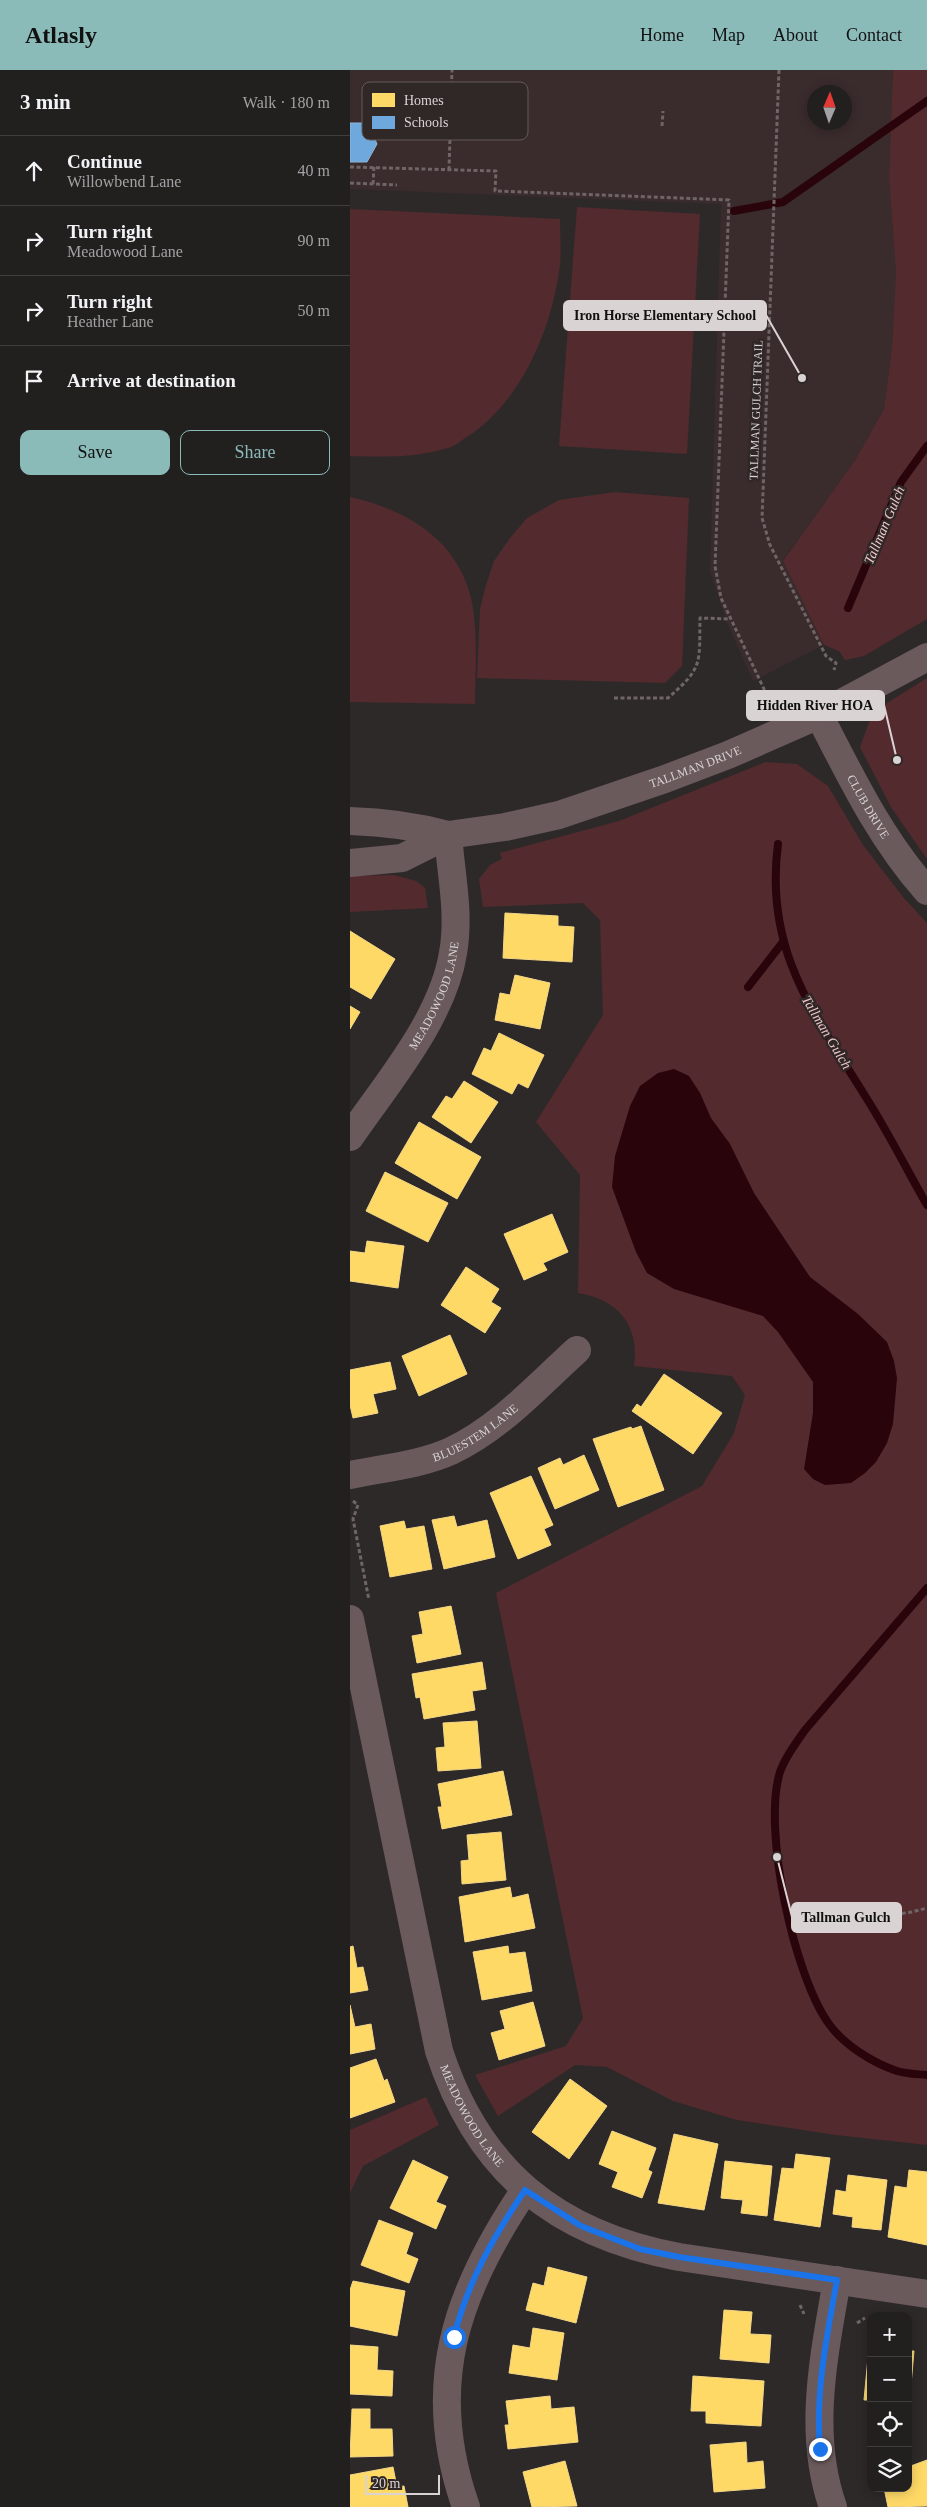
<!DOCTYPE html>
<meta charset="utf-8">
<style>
:root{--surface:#221f1f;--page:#2e2c2c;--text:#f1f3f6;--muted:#a2a2a4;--line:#3f3d3d;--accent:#8bbbb9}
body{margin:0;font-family:Georgia,serif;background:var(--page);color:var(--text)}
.controls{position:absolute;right:15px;bottom:15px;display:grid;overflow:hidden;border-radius:10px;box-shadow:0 2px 12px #0003}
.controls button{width:45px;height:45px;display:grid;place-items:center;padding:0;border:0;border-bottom:1px solid var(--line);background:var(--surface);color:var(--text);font:25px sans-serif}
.compass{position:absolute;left:457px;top:15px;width:45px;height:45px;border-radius:50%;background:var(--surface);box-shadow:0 2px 12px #0003;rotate:2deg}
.scale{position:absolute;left:15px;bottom:12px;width:75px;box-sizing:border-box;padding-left:5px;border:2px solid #d9d3d3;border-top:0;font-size:14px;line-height:18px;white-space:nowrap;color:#d9d3d3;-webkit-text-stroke:4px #302727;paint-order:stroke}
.stop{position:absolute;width:15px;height:15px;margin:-11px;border:4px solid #1a73e8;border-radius:50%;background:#fff}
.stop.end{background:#1a73e8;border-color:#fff;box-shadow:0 1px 5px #0008}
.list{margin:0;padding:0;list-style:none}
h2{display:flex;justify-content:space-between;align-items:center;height:65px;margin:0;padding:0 20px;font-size:21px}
h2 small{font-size:16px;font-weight:400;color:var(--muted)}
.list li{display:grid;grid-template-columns:32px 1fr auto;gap:15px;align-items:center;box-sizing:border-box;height:70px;padding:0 20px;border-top:1px solid var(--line)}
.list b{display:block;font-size:19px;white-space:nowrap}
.list p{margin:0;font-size:16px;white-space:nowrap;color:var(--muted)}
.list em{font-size:16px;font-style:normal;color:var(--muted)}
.actions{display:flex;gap:10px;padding:15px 20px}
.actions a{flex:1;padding:11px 0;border:1px solid var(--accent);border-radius:10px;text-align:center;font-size:18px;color:var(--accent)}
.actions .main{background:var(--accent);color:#111}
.icon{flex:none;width:28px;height:28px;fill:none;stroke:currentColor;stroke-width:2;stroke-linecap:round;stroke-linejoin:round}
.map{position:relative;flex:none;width:577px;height:2437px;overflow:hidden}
header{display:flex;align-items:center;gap:30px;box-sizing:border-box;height:70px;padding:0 25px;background:var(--accent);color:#111}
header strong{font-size:24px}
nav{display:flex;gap:28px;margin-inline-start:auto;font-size:18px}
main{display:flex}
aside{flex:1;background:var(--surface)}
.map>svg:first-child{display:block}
.built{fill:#3a2b2c;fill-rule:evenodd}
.green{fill:#532a2e}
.water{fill:#2a040b}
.homes{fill:#ffd966;stroke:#f4d787}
.schools{fill:#6fa8dc;stroke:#8fb5d9}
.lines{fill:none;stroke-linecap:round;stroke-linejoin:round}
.stream{stroke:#2a040b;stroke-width:8}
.path{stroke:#6f6566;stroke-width:3;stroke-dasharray:4 2.5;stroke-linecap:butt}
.minor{stroke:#6a5a5c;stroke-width:28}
.route{stroke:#1a73e8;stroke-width:6}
.labels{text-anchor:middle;stroke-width:5;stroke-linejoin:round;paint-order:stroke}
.street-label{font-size:12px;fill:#d9d3d3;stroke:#302727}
.water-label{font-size:14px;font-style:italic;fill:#f1c7ca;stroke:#302727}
.key{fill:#302727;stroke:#635b5b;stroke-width:1}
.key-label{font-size:14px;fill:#d9d3d3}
.leader{fill:none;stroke:#d9d3d3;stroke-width:2}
.callout-dot{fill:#d9d3d3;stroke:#302727;stroke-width:2}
.callout{fill:#d9d3d3;stroke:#d9d3d3;stroke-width:2}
.callout-label{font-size:14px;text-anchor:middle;font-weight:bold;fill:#111}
</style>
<header>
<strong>Atlasly</strong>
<nav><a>Home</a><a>Map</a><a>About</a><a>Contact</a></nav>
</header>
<main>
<aside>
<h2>3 min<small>Walk · 180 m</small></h2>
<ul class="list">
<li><svg class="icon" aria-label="ahead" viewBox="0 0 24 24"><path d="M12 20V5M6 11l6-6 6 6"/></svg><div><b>Continue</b><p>Willowbend Lane</p></div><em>40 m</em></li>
<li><svg class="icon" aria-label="right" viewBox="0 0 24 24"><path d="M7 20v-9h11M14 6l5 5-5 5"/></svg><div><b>Turn right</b><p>Meadowood Lane</p></div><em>90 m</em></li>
<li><svg class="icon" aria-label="right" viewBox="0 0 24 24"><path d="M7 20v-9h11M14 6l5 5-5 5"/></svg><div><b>Turn right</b><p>Heather Lane</p></div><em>50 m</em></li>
<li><svg class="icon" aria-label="arrive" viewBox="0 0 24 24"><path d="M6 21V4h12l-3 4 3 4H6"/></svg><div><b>Arrive at destination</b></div></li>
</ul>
<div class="actions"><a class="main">Save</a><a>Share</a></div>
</aside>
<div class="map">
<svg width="577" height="2437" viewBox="0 0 577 2437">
<rect width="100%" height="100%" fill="#2e2929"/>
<!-- built -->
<path class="built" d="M0 0H543L539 108 546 202 542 277 534 339 506 389 433 490 474 575 403 611 378 555 360 501 371 134 0 119ZM464 22H494V52H464Z"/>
<!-- green -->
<g class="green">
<path d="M543 0H577V549L514 586 495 590 489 581 474 575 433 491 506 389 534 339 542 277 546 202 539 108Z"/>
<path d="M227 137 350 144 337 384 209 376Z"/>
<path d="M0 139 210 149C210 166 212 185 209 202 200 264 169 335 114 369 109 372 104 377 98 378 66 388 32 387 0 386Z"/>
<path d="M265 422 339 428 332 596 315 613 127 608 130 539 136 515 144 491 160 468 177 448 209 430Z"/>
<path d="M0 427C54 439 104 467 120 524 129 559 125 599 125 634L0 632Z"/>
<path d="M577 608V789L541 737 510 677 523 642Z"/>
<path d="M416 692 447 694 478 716 513 775 553 827 577 853V2075L486 2065 387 2050 323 2031 257 1997 225 1995 148 2046 125 2005 216 1976 233 1948 146 1523 352 1416 384 1363 395 1325 382 1306 284 1296C290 1256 268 1229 228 1223L230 1105 186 1052 253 945 250 850 233 833 133 837 129 809 140 795 152 789 150 783 269 751Z"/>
<path d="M44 805 66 811 75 818 78 838 0 842V806Z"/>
<path d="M76 2027 89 2055 13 2096 0 2123V2060Z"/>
</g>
<!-- water -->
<path class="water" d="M324 999 339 1006 350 1023 361 1048 380 1074 404 1123 460 1207 508 1244 537 1272 544 1291 547 1308 543 1354 537 1373 526 1392 515 1403 501 1413 475 1415 463 1409 454 1399 463 1343V1312L428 1262 413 1246 324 1219 297 1203 286 1182 262 1117 265 1086 280 1036 290 1016 308 1003Z"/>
<!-- homes -->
<g class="homes">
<path d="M155 843 208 846V856L224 857 222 892 153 888Z"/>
<path d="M0 861 45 889 21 929 0 917Z"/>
<path d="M165 905 200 913 190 959 145 950 150 923 160 925Z"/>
<path d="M0 936 10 942 0 959Z"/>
<path d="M149 963 194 985 178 1018 168 1013 162 1024 122 1004 134 978 141 981Z"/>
<path d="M114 1011 148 1032 121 1073 82 1047 96 1026 102 1029Z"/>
<path d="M69 1052 131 1087 107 1129 45 1093Z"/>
<path d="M35 1102 98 1133 78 1172 16 1141Z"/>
<path d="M202 1144 218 1182 193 1193 197 1200 174 1210 154 1164Z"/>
<path d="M17 1171 54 1176 48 1218 0 1211V1181L15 1183Z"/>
<path d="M116 1197 149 1219 141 1232 151 1238 135 1263 91 1235Z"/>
<path d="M100 1265 117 1304 69 1326 52 1286Z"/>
<path d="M40 1292 46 1319 23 1324 28 1343 3 1348 0 1335V1300Z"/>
<path d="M314 1304 372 1343 343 1384 282 1341 287 1334 291 1337Z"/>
<path d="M291 1356 314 1420 268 1437 243 1369 281 1357 282 1359Z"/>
<path d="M234 1385 249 1420 205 1439 188 1398 210 1388 213 1395Z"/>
<path d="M181 1406 203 1455 194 1459 201 1475 168 1489 140 1423Z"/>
<path d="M104 1446 107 1457 137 1450 145 1487 94 1499 82 1450Z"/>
<path d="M54 1451 56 1459 74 1456 82 1499 40 1507 30 1456Z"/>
<path d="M101 1536 111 1584 67 1593 62 1566 73 1564 69 1542Z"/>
<path d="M132 1592 136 1619 122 1621 125 1640 74 1649 70 1627 66 1628 62 1604Z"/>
<path d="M127 1651 131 1698 88 1701 86 1678 95 1677 93 1653Z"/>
<path d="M153 1701 162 1745 92 1759 88 1737H92L88 1714Z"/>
<path d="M151 1762 156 1810 112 1814 111 1791 119 1790 117 1765Z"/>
<path d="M160 1817 162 1828 178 1824 185 1858 115 1872 109 1827Z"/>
<path d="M3 1876 7 1898 13 1897 18 1920 0 1923V1877Z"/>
<path d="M158 1876 159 1884 175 1882 182 1921 132 1930 123 1882Z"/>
<path d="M183 1932 195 1976 149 1990 141 1963 155 1959 150 1941Z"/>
<path d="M0 1935 5 1957 21 1954 25 1979 0 1984Z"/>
<path d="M26 1989 34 2011 37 2009 45 2032 0 2048V1998Z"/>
<path d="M220 2009 257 2036 219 2089 182 2062Z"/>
<path d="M262 2061 306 2078 298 2100 302 2102 292 2128 262 2117 268 2102 249 2094Z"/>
<path d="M324 2064 368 2074 354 2140 308 2133Z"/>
<path d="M446 2084 480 2088 470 2157 424 2150 432 2098 444 2099Z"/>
<path d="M63 2090 98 2107 86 2132 96 2136 86 2159 40 2138Z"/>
<path d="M375 2091 422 2096 417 2146 391 2143 393 2130 371 2128Z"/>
<path d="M559 2100 577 2102V2175L538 2167 545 2116 557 2118Z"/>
<path d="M498 2105 537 2110 531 2160 502 2157 503 2147 483 2144 486 2120 496 2122Z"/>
<path d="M29 2150 63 2163 56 2184 68 2189 59 2213 11 2195Z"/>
<path d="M198 2197 237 2207 226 2253 176 2240 183 2213 194 2216Z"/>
<path d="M3 2211 55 2221 47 2266 0 2256V2220Z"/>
<path d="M374 2240 402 2242 400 2264 421 2265 419 2293 370 2289Z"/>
<path d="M183 2258 214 2263 207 2310 159 2303 163 2275 180 2278Z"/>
<path d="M0 2275 28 2277 27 2300 43 2301 42 2326 0 2324Z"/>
<path d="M519 2277 521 2278V2330H514Z"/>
<path d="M558 2281H564L558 2349Z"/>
<path d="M343 2306 414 2311 411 2356 356 2353V2341H341Z"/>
<path d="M200 2326 201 2339 224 2337 228 2372 158 2379 155 2355H159L156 2331Z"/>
<path d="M2 2339H20V2359H42L43 2386 0 2387Z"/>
<path d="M396 2372 397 2393 413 2391 415 2418 364 2422 360 2375Z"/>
<path d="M577 2390V2436L538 2437 534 2418H558V2397Z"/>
<path d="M215 2391 227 2436 182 2437 173 2402Z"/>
<path d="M43 2397 47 2417 54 2416 58 2437H0V2405Z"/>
</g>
<!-- schools -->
<path class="schools" d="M0 53H18L27 74 17 92H0Z"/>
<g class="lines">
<!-- stream -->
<g class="stream">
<path d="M384 141 433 132 577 31"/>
<path d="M498 538 551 412 577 376"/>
<path d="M428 774C414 881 464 943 517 1029 539 1064 557 1100 577 1135"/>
<path d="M398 917 433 872"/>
<path d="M577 1518 455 1660C446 1673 435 1687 430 1702 412 1759 444 1906 479 1954 494 1975 523 1993 547 2001 556 2004 567 2004 577 2005"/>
</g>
<!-- path -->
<g class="path">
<path d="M429 0 412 448 420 475 476 586 486 593 484 600"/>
<path d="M312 56 313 41"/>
<path d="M0 97 146 101 145 121 379 130 365 496 371 528 414 619 409 630 417 632"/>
<path d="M99 100 102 0"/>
<path d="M0 113 47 115"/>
<path d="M23 114 24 97"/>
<path d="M264 628H318C354 597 349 593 350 548L380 549"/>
<path d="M3 1431 8 1435 3 1449 19 1530"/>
<path d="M526 1847 562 1842 577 1838"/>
<path d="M450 2235 454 2244"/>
<path d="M507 2253 515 2248"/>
</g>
<!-- minor -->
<g class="minor">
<path id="s1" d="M469 645C501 707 530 768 577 821"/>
<path d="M0 751C34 752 65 756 98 765"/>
<path id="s2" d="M0 793 52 788 98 765 155 757 209 745 315 709 378 685 469 645 577 587"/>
<path id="s3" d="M0 1067C37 1013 93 948 103 883 110 844 101 804 98 765"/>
<path id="s4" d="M0 1405C33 1398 70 1395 101 1381 150 1358 187 1316 227 1280"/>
<path id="s5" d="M0 1549 89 1981C128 2101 206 2164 329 2187L577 2224"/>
<path d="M116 2437C73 2315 106 2222 175 2120"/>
<path d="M483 2437C457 2363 474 2286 487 2210"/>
</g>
</g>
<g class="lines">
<!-- route -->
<path class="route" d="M104 2267C117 2213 144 2166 175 2120L231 2156 290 2179 329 2187 487 2210C477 2265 465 2323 470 2379"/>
</g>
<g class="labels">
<!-- street labels -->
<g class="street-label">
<text transform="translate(406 340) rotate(-88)" y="4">TALLMAN GULCH TRAIL</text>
<text dy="4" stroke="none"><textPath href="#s2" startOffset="361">TALLMAN DRIVE</textPath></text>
<text dy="4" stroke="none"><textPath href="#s1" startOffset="104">CLUB DRIVE</textPath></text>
<text dy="4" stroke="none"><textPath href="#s3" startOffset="166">MEADOWOOD LANE</textPath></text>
<text dy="4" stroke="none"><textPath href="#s4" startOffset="134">BLUESTEM LANE</textPath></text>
<text dy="4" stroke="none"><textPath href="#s5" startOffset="514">MEADOWOOD LANE</textPath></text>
</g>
<!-- water labels -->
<g class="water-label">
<text transform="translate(534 455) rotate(-67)" y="5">Tallman Gulch</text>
<text transform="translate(477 962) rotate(59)" y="5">Tallman Gulch</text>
</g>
</g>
<!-- legend -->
<rect x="12" y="12" width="166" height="58" rx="8" class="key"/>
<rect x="22" y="23" width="23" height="14" fill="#ffd966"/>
<rect x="22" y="46" width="23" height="13" fill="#6fa8dc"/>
<g class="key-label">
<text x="54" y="35">Homes</text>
<text x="54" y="57">Schools</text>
</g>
<!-- callouts -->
<path class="leader" d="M452 308L416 245M547 690L534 635M427 1787L442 1847"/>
<g class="callout-dot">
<circle cx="452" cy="308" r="5"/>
<circle cx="547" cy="690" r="5"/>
<circle cx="427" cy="1787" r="5"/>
</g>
<g class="callout">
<rect x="214" y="231" width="202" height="29" rx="5"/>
<rect x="397" y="621" width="137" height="29" rx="5"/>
<rect x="442" y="1833" width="109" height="29" rx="5"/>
</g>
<g class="callout-label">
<text x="315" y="250">Iron Horse Elementary School</text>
<text x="465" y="640">Hidden River HOA</text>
<text x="496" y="1852">Tallman Gulch</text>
</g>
</svg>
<div class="controls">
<button>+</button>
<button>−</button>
<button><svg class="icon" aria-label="locate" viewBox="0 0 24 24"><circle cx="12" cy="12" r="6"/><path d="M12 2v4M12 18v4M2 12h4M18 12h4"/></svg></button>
<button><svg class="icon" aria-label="layers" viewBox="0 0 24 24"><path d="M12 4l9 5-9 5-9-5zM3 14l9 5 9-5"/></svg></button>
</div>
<svg class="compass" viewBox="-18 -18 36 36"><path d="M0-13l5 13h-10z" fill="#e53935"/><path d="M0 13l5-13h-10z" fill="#a2a2a4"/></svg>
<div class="scale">20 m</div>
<div class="stop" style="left:104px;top:2267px"></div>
<div class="stop end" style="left:470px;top:2379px"></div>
</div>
</main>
